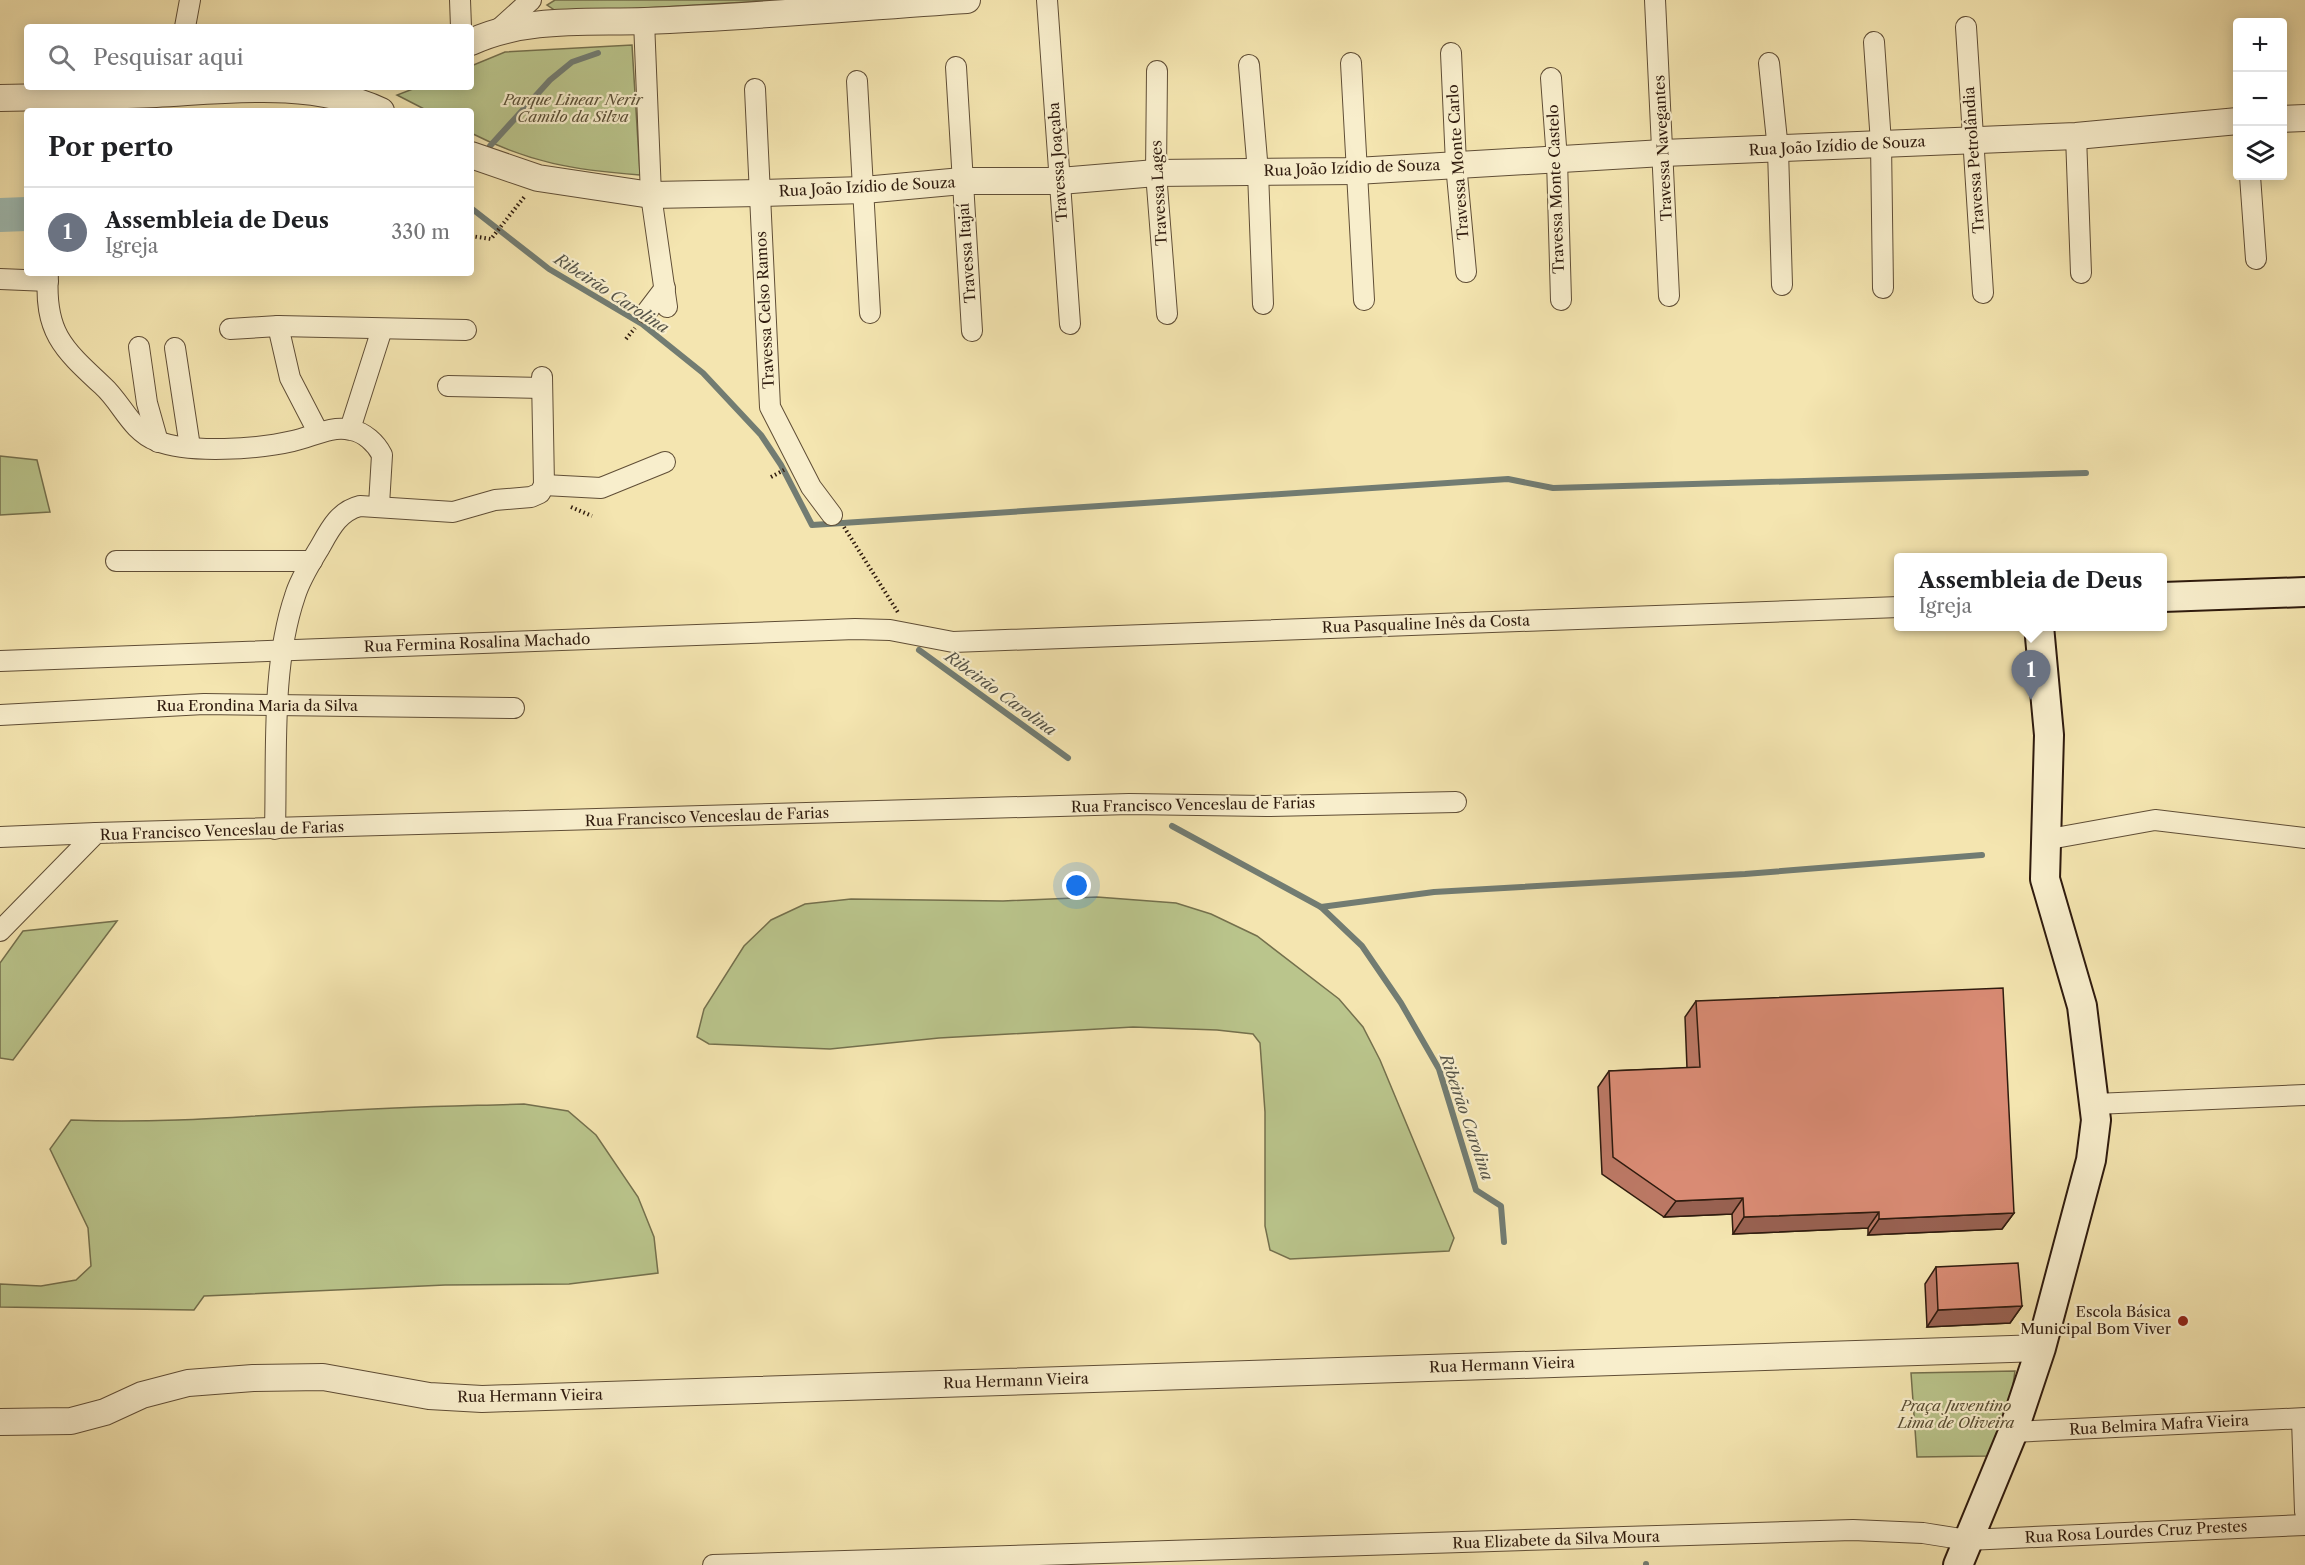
<!DOCTYPE html>
<html lang="pt">
<meta charset="utf-8">
<style>
:root{--surface:#fff;--page:#f2f2f2;--text:#202124;--muted:#757577;--line:#e0e0e0;--accent:#2563eb}
body{margin:0;font-family:"Libre Caslon Text",serif;background:var(--page);color:var(--text)}
.controls{position:absolute;right:18px;top:18px;display:grid;overflow:hidden;border-radius:6px;box-shadow:0 3px 15px #0003}
.controls button{width:54px;height:54px;display:grid;place-items:center;padding:0;border:0;border-bottom:2px solid var(--line);background:var(--surface);color:var(--text);font:30px sans-serif}
.you{position:absolute;left:1077px;top:886px;width:21px;height:21px;margin:-15px;border:4px solid #fff;border-radius:50%;background:#1a73e8;box-shadow:0 0 0 9px #1a73e833}
.badge{display:grid;place-items:center;width:39px;height:39px;border-radius:50%;background:var(--accent);color:#fff;font-size:20px;font-weight:700}
.pin{position:absolute;translate:-50% -50px;filter:drop-shadow(0 2px 3px #0008)}
.pin::after{content:'';position:absolute;top:32px;width:21px;height:18px;background:inherit;clip-path:polygon(0 0,100% 0,50% 100%)}
.popup{position:absolute;left:1894px;top:553px;width:273px;height:78px;box-sizing:border-box;display:grid;place-content:center;border-radius:6px;background:var(--surface);filter:drop-shadow(0 2px 4px #0005);font-size:20px;white-space:nowrap;color:var(--muted)}
.popup b{font-size:22px;color:var(--text)}
.popup::after{content:'';position:absolute;left:50%;top:100%;margin-left:-12px;border:12px solid transparent;border-top-color:var(--surface)}
.list{margin:0;padding:0;list-style:none}
h2{display:flex;justify-content:space-between;align-items:center;height:78px;margin:0;padding:0 24px;font-size:26px}
h2 small{font-size:20px;font-weight:400;color:var(--muted)}
.list li{display:grid;grid-template-columns:39px 1fr auto;gap:18px;align-items:center;box-sizing:border-box;height:90px;padding:0 24px;border-top:2px solid var(--line)}
.list b{display:block;font-size:22px;white-space:nowrap}
.list p{margin:0;font-size:20px;white-space:nowrap;color:var(--muted)}
.list em{font-size:20px;font-style:normal;color:var(--muted)}
.icon{flex:none;width:33px;height:33px;fill:none;stroke:currentColor;stroke-width:2;stroke-linecap:round;stroke-linejoin:round}
.map{position:relative;flex:none;width:2305px;height:1565px;overflow:hidden}
.search{position:absolute;background:var(--surface);box-shadow:0 3px 15px #0003;left:24px;top:24px;width:450px;height:66px;display:flex;align-items:center;gap:15px;box-sizing:border-box;padding:0 21px;border-radius:6px;color:var(--muted);font-size:22px}
.panel{position:absolute;background:var(--surface);box-shadow:0 3px 15px #0003;left:24px;top:108px;width:450px;height:168px;border-radius:6px}
.map>svg:first-child{display:block}
.green{fill:#bac58c;stroke:#74704d;stroke-width:1.5}
.lines{fill:none;stroke-linecap:round;stroke-linejoin:round}
.stream{stroke:#727c72;stroke-width:6}
.river{stroke:#9fbdb5;stroke-width:34}
.minor-casing{stroke:#604e36;stroke-width:22}
.tertiary-casing{stroke:#604e36;stroke-width:28}
.secondary-casing{stroke:#2f1b0e;stroke-width:32}
.path{stroke:#2f1b0e;stroke-width:4;stroke-dasharray:1.5 3;stroke-linecap:butt}
.minor{stroke:#f8eecc;stroke-width:20}
.tertiary{stroke:#f8eecc;stroke-width:26}
.secondary{stroke:#f8eecc;stroke-width:28}
.wall{fill:#bb7864;stroke:#2f1b0e;stroke-width:1.5}
.shaded-wall{fill:#986151;stroke:#2f1b0e;stroke-width:1.5}
.building{fill:#d98b74;stroke:#2f1b0e;stroke-width:1.5}
.poi-dot{fill:#8f2418;stroke:#f8eecc;stroke-width:2}
.labels{text-anchor:middle;stroke-width:4.5;stroke-linejoin:round;paint-order:stroke}
.park-label{font-size:15px;font-style:italic;fill:#594e34;stroke:#f8eecc}
.street-label{font-size:15px;fill:#2f1b0e;stroke:#f8eecc}
.poi-label{font-size:15px;fill:#2f1b0e;stroke:#f8eecc;text-anchor:end}
.water-label{font-size:16px;font-style:italic;fill:#565448;stroke:#f8eecc}
</style>
<div class="map">
<svg width="2305" height="1565" viewBox="0 0 2305 1565">
<rect width="100%" height="100%" fill="#f4e5b0"/>
<filter id="stains"><feTurbulence type="fractalNoise" baseFrequency=".00333" numOctaves="4"/><feColorMatrix values="0 0 0 0 .2 0 0 0 0 .09 0 0 0 0 .02 0 0 0 .5 -.17"/></filter>
<radialGradient id="worn" r=".72"><stop offset=".6" stop-color="#630" stop-opacity="0"/><stop offset="1" stop-color="#630" stop-opacity=".3"/></radialGradient>
<!-- green -->
<g class="green">
<path d="M555 0H779L559 13 547 5Z"/>
<path d="M632 45 640 175C574 170 530 163 471 133V111H428L397 95 418 87H471V66L505 52Z"/>
<path d="M0 456 37 460 50 512 0 515Z"/>
<path d="M1097 897 1176 903 1211 914 1257 936 1339 999 1363 1027 1380 1060 1454 1238 1449 1251 1290 1259 1270 1250 1265 1226V1112L1260 1043 1253 1034 1217 1030 1133 1027 939 1038 830 1049 709 1044 697 1037 704 1009 744 946 771 920 805 904 851 899 1003 901Z"/>
<path d="M117 921 13 1060 0 1058V963L23 931Z"/>
<path d="M524 1104 568 1111 596 1135 638 1197 654 1237 658 1273 569 1284 445 1285 204 1296 194 1310 0 1307V1284L41 1286 76 1280 91 1266 88 1228 50 1149 71 1120C160 1124 248 1116 336 1111 399 1107 461 1106 524 1104Z"/>
<path d="M2015 1371 2012 1391 1988 1456 1917 1457 1911 1373Z"/>
</g>
<g class="lines">
<!-- stream -->
<g class="stream">
<path d="M490 146 550 80 572 62 598 53"/>
<path d="M471 208 549 269 642 324 703 373 761 435 781 465 812 525 1508 479 1553 488 2086 473"/>
<path d="M919 650 1068 758"/>
<path d="M1172 826 1321 907 1362 946 1401 1003 1439 1069 1476 1190 1501 1206 1504 1242"/>
<path d="M1321 907 1434 892 1745 874 1982 855"/>
<path d="M1646 1564V1565"/>
</g>
<!-- river -->
<path class="river" d="M0 215 27 214"/>
<defs>
<g id="minor">
<path d="M460 0 461 27"/>
<path d="M1047 0 1070 324"/>
<path d="M1655 0 1669 296"/>
<path d="M644 21 651 195 667 307"/>
<path d="M185 27 190 0"/>
<path d="M1966 27 1983 293"/>
<path d="M498 30 531 0"/>
<path d="M1874 42 1881 143 1883 288"/>
<path d="M1451 53 1456 164 1466 272"/>
<path d="M1351 63 1364 300"/>
<path d="M1769 63 1778 150 1782 285"/>
<path d="M1249 65 1258 172 1263 304"/>
<path d="M956 67 972 331"/>
<path d="M1157 71 1156 173 1167 314"/>
<path d="M1551 78 1557 160 1561 300"/>
<path d="M857 81 870 313"/>
<path d="M755 89 770 407 811 487 832 515"/>
<path d="M2076 136 2081 273"/>
<path d="M2250 176 2256 259"/>
<path d="M48 273C44 332 62 348 103 386 122 403 131 431 157 441 190 454 259 449 293 441 312 437 331 425 351 430 364 432 376 443 382 455L379 505"/>
<path d="M0 279 48 281"/>
<path d="M646 313 665 288"/>
<path d="M278 326 290 378 318 432"/>
<path d="M230 329 278 326 466 330"/>
<path d="M139 347 147 403 158 442"/>
<path d="M175 348 190 447"/>
<path d="M448 386 542 388"/>
<path d="M350 429 382 329"/>
<path d="M544 485 601 488 665 462"/>
<path d="M116 561H312"/>
<path d="M0 661 855 629 890 630 953 642 1899 607"/>
<path d="M0 715 204 704 514 708"/>
<path d="M275 829C277 755 271 666 295 596 300 579 311 562 320 547 330 529 339 511 360 506L453 512 495 500 531 497 540 493 544 485 542 377"/>
<path d="M0 837 96 833"/>
<path d="M2044 840 2155 820 2305 838"/>
<path d="M0 931 96 833 1129 804 1266 806 1456 802"/>
<path d="M2095 1104 2305 1095"/>
<path d="M2302 1419 2305 1512"/>
<path d="M2013 1432 2305 1418"/>
<path d="M713 1565 1853 1530 1923 1533 1967 1540 2305 1525"/>
</g>
<g id="tertiary">
<path d="M471 42C525 17 587 23 645 21 753 17 860 7 967 0"/>
<path d="M0 98C52 97 104 96 156 94 231 90 311 79 381 111"/>
<path d="M2282 119 2305 118"/>
<path d="M471 155 538 178 651 195 759 193 864 190 962 181H1060L1156 173 1356 171 1663 153 2076 136 2238 121"/>
<path d="M0 1422 71 1421 105 1412 142 1395 188 1383 253 1378 323 1377 429 1396 482 1399 2041 1348"/>
</g>
<g id="secondary">
<path d="M2163 597 2305 592"/>
<path d="M1958 1565 2013 1432 2041 1348 2091 1160 2096 1120 2082 1006 2045 879 2049 735 2039 626"/>
</g>
</defs>
<!-- minor casing -->
<use href="#minor" class="minor-casing"/>
<!-- tertiary casing -->
<use href="#tertiary" class="tertiary-casing"/>
<!-- secondary casing -->
<use href="#secondary" class="secondary-casing"/>
<!-- path -->
<g class="path">
<path d="M471 236 491 239 525 196"/>
<path d="M626 339 635 328"/>
<path d="M771 477 784 470"/>
<path d="M571 507 592 516"/>
<path d="M844 527 899 614"/>
</g>
<!-- minor -->
<use href="#minor" class="minor"/>
<!-- tertiary -->
<use href="#tertiary" class="tertiary"/>
<!-- secondary -->
<use href="#secondary" class="secondary"/>
</g>
<!-- wall -->
<g class="wall">
<path d="M1696 1001 2014 1213 2002 1229 1868 1235V1228L1733 1234 1732 1214 1664 1217 1602 1174 1598 1087 1609 1071 1687 1068 1685 1017Z"/>
<path d="M1936 1267 2022 1306 2010 1323 1927 1327 1925 1284Z"/>
</g>
<!-- shaded-wall -->
<g class="shaded-wall">
<path d="M1743 1198 1732 1214 1664 1217 1676 1201Z"/>
<path d="M1879 1212 1868 1228 1733 1234 1744 1217Z"/>
<path d="M2014 1213 2002 1229 1868 1235 1879 1219Z"/>
<path d="M2022 1306 2010 1323 1927 1327 1938 1310Z"/>
</g>
<!-- building -->
<g class="building">
<path d="M2003 988 2014 1213 1879 1219V1212L1744 1217 1743 1198 1676 1201 1613 1157 1609 1071 1700 1067 1696 1001Z"/>
<path d="M2018 1263 2022 1306 1938 1310 1936 1267Z"/>
</g>
<!-- markers -->
<circle class="poi-dot" cx="2183" cy="1321" r="6"/>
<g class="labels">
<!-- park labels -->
<g class="park-label">
<text x="573" y="105">Parque Linear Nerir<tspan x="573" dy="17">Camilo da Silva</tspan></text>
<text x="1956" y="1411">Praça Juventino<tspan x="1956" dy="17">Lima de Oliveira</tspan></text>
</g>
<!-- street labels -->
<g class="street-label">
<text transform="translate(1837 146) rotate(-3)" y="5">Rua João Izídio de Souza</text>
<text transform="translate(1663 148) rotate(-93)" y="5">Travessa Navegantes</text>
<text transform="translate(1974 160) rotate(-94)" y="5">Travessa Petrolândia</text>
<text transform="translate(1058 162) rotate(-94)" y="5">Travessa Joaçaba</text>
<text transform="translate(1458 162) rotate(-94)" y="5">Travessa Monte Carlo</text>
<text transform="translate(1352 168) rotate(-2)" y="5">Rua João Izídio de Souza</text>
<text transform="translate(867 187) rotate(-3)" y="5">Rua João Izídio de Souza</text>
<text transform="translate(1556 189) rotate(-92)" y="5">Travessa Monte Castelo</text>
<text transform="translate(1159 193) rotate(-93)" y="5">Travessa Lages</text>
<text transform="translate(967 253) rotate(-94)" y="5">Travessa Itajaí</text>
<text transform="translate(765 310) rotate(-93)" y="5">Travessa Celso Ramos</text>
<text transform="translate(1426 624) rotate(-2)" y="5">Rua Pasqualine Inês da Costa</text>
<text transform="translate(477 643) rotate(-2)" y="5">Rua Fermina Rosalina Machado</text>
<text x="257" y="711">Rua Erondina Maria da Silva</text>
<text transform="translate(1193 805) rotate(-1)" y="5">Rua Francisco Venceslau de Farias</text>
<text transform="translate(707 817) rotate(-2)" y="5">Rua Francisco Venceslau de Farias</text>
<text transform="translate(222 831) rotate(-2)" y="5">Rua Francisco Venceslau de Farias</text>
<text transform="translate(1502 1365) rotate(-2)" y="5">Rua Hermann Vieira</text>
<text transform="translate(1016 1381) rotate(-2)" y="5">Rua Hermann Vieira</text>
<text transform="translate(530 1396) rotate(-1)" y="5">Rua Hermann Vieira</text>
<text transform="translate(2159 1425) rotate(-3)" y="5">Rua Belmira Mafra Vieira</text>
<text transform="translate(2136 1532) rotate(-3)" y="5">Rua Rosa Lourdes Cruz Prestes</text>
<text transform="translate(1556 1540) rotate(-2)" y="5">Rua Elizabete da Silva Moura</text>
</g>
<!-- poi labels -->
<g class="poi-label">
<text x="2171" y="1317">Escola Básica<tspan x="2171" dy="17">Municipal Bom Viver</tspan></text>
</g>
<!-- water labels -->
<g class="water-label">
<text transform="translate(612 293) rotate(33)" y="6">Ribeirão Carolina</text>
<text transform="translate(1001 693) rotate(36)" y="6">Ribeirão Carolina</text>
<text transform="translate(1467 1117) rotate(71)" y="6">Ribeirão Carolina</text>
</g>
</g>
<rect width="100%" height="100%" filter="url(#stains)"/>
<rect width="100%" height="100%" fill="url(#worn)"/>
</svg>
<div class="controls">
<button>+</button>
<button>−</button>
<button><svg class="icon" aria-label="layers" viewBox="0 0 24 24"><path d="M12 4l9 5-9 5-9-5zM3 14l9 5 9-5"/></svg></button>
</div>
<div class="you"></div>
<div class="pin badge" style="left:2031px;top:700px;background:#6b7280">1</div>
<div class="popup"><b>Assembleia de Deus</b>Igreja</div>
<div class="search"><svg class="icon" aria-label="search" viewBox="0 0 24 24"><circle cx="10" cy="10" r="6"/><path d="M15 15l6 6"/></svg>Pesquisar aqui</div>
<section class="panel">
<h2>Por perto<small></small></h2>
<ul class="list">
<li><span class="badge" style="background:#6b7280">1</span><div><b>Assembleia de Deus</b><p>Igreja</p></div><em>330 m</em></li>
</ul>
</section>
</div>
